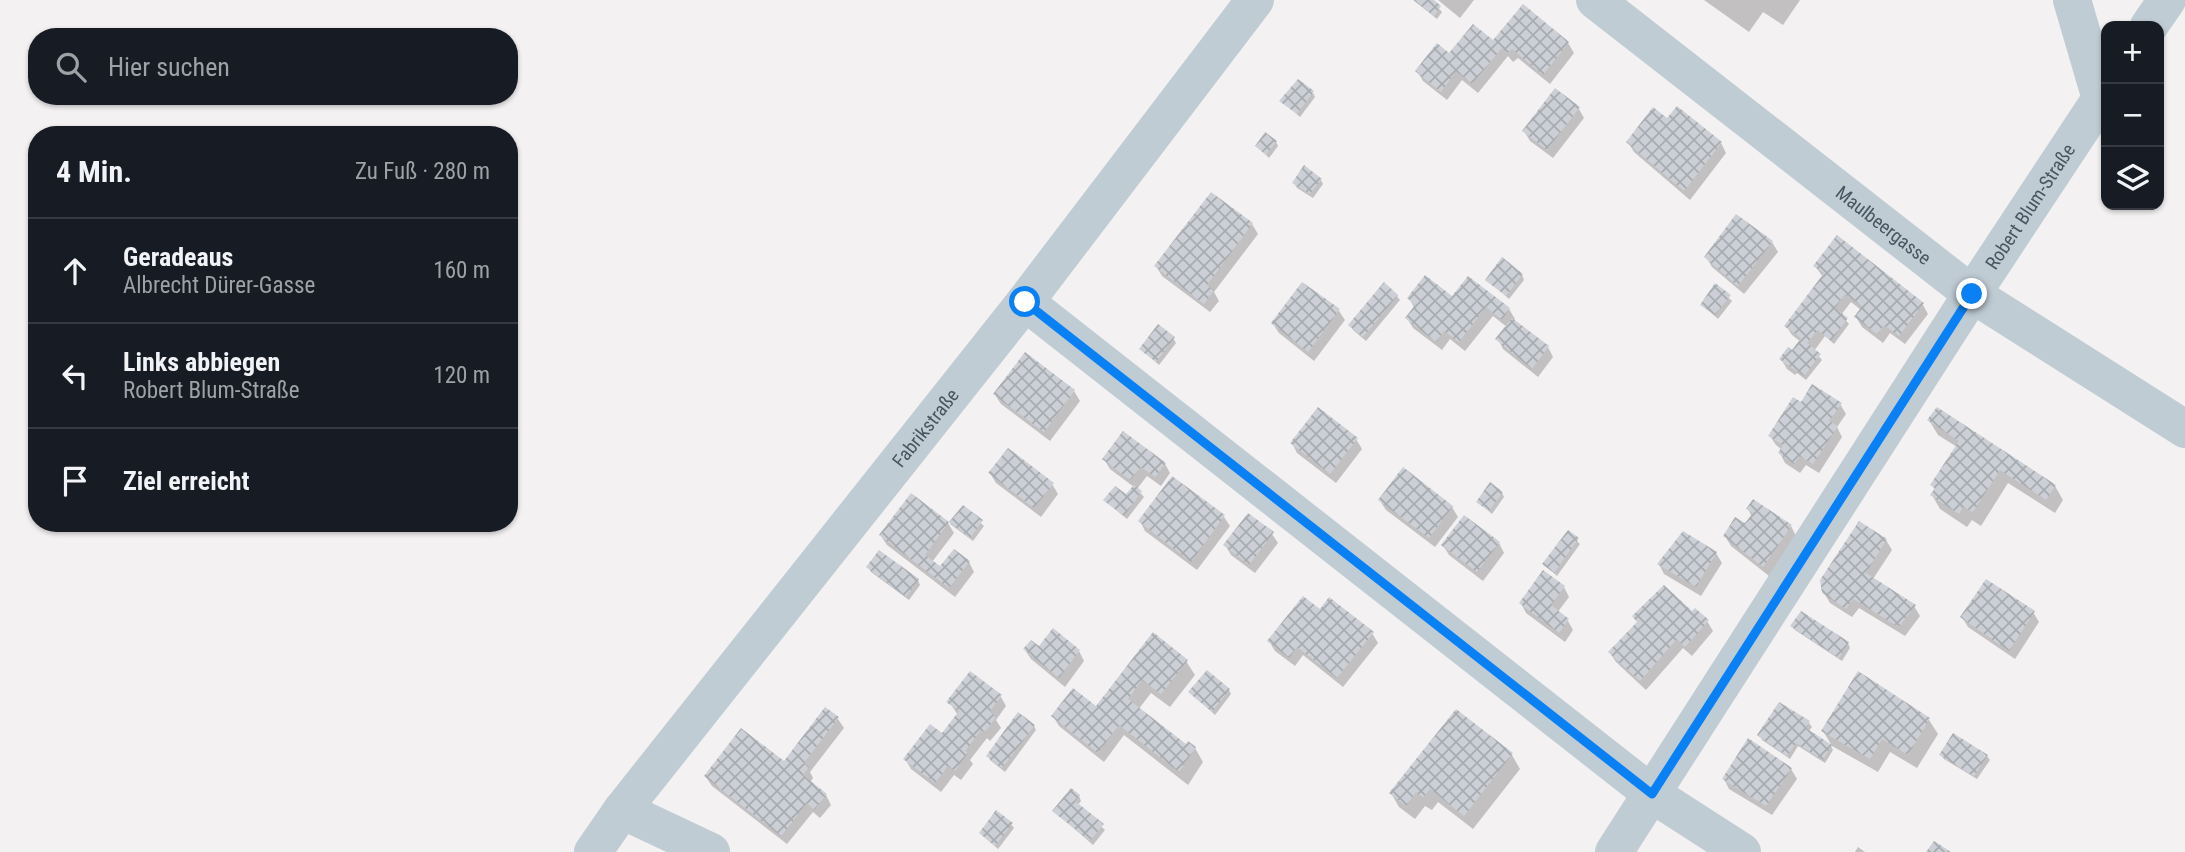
<!DOCTYPE html>
<html lang="de">
<meta charset="utf-8">
<style>
:root{--surface:#171b24;--page:#242831;--text:#f1f3f6;--muted:#9ea1a6;--line:#363941}
body{margin:0;font-family:"Roboto Condensed",sans-serif;background:var(--page);color:var(--text)}
.controls{position:absolute;right:21px;top:21px;display:grid;overflow:hidden;border-radius:14px;box-shadow:0 2px 5px #0004}
.controls button{width:63px;height:63px;display:grid;place-items:center;padding:0;border:0;border-bottom:2px solid var(--line);background:var(--surface);color:var(--text);font:35px sans-serif}
.stop{position:absolute;width:21px;height:21px;margin:-16px;border:5px solid #0981f5;border-radius:50%;background:#fff}
.stop.end{background:#0981f5;border-color:#fff;box-shadow:0 2px 7px #0008}
.list{margin:0;padding:0;list-style:none}
h2{display:flex;justify-content:space-between;align-items:center;height:91px;margin:0;padding:0 28px;font-size:30px}
h2 small{font-size:23px;font-weight:400;color:var(--muted)}
.list li{display:grid;grid-template-columns:46px 1fr auto;gap:21px;align-items:center;box-sizing:border-box;height:105px;padding:0 28px;border-top:2px solid var(--line)}
.list b{display:block;font-size:26px;white-space:nowrap}
.list p{margin:0;font-size:23px;white-space:nowrap;color:var(--muted)}
.list em{font-size:23px;font-style:normal;color:var(--muted)}
.icon{flex:none;width:38px;height:38px;fill:none;stroke:currentColor;stroke-width:2;stroke-linecap:round;stroke-linejoin:round}
.map{position:relative;flex:none;width:2185px;height:852px;overflow:hidden}
.search{position:absolute;background:var(--surface);box-shadow:0 2px 5px #0004;left:28px;top:28px;width:490px;height:77px;display:flex;align-items:center;gap:18px;box-sizing:border-box;padding:0 24px;border-radius:28px;color:var(--muted);font-size:26px}
.panel{position:absolute;background:var(--surface);box-shadow:0 2px 5px #0004;left:28px;top:126px;width:490px;height:406px;border-radius:28px}
.map>svg:first-child{display:block}
.shadow{fill:#0003}
.building{fill:url(#building-cross-hatch)}
.lines{fill:none;stroke-linecap:round;stroke-linejoin:round}
.minor{stroke:#c0ccd4;stroke-width:38}
.route{stroke:#0981f5;stroke-width:9}
.labels{text-anchor:middle;stroke-width:6;stroke-linejoin:round;paint-order:stroke}
.street-label{font-size:19px;fill:#475660;stroke:#fff}
</style>
<div class="map">
<svg width="2185" height="852" viewBox="0 0 2185 852">
<defs>
<pattern id="building-cross-hatch" width="8" height="8" patternUnits="userSpaceOnUse" patternTransform="scale(1.75)"><rect width="8" height="8" fill="#ccd0d6"/><path d="M0 0l8 8M0 8l8-8" fill="none" stroke="#a7acb1"/></pattern>
</defs>
<rect width="100%" height="100%" fill="#f3f1f1"/>
<!-- shadow -->
<g class="shadow">
<path d="M1413 0H1431L1442 12 1437 19Z"/>
<path d="M1438 0H1474L1460 18Z"/>
<path d="M1704 0H1800L1783 25 1763 12 1749 32Z"/>
<path d="M1494 43H1568L1574 53 1550 84 1518 58 1513 62 1508 56 1478 93 1462 80 1447 100 1423 81 1417 71 1449 56Z"/>
<path d="M1313 93 1315 97 1300 117 1282 101Z"/>
<path d="M1579 109 1584 118 1553 158 1530 141 1524 131Z"/>
<path d="M1668 120 1721 143 1726 153 1690 200 1634 152 1628 142Z"/>
<path d="M1276 142 1278 146 1269 158 1257 146Z"/>
<path d="M1321 180 1323 184 1313 198 1297 188 1294 183Z"/>
<path d="M1252 224 1258 234 1214 292 1219 301 1210 312 1162 276 1156 266Z"/>
<path d="M1772 242 1778 252 1744 294 1712 267 1706 257Z"/>
<path d="M1815 266 1923 305 1928 314 1905 344 1890 333 1883 343 1862 327 1856 317 1861 310 1851 302 1841 315 1849 324 1834 344 1825 336 1814 351 1822 360 1806 380 1797 373 1795 375 1787 369 1781 359 1792 353 1801 342 1792 335 1786 326 1823 277Z"/>
<path d="M1522 275 1524 280 1509 299 1488 280Z"/>
<path d="M1302 285 1339 311 1345 320 1314 361 1279 333 1273 324Z"/>
<path d="M1716 286 1732 301 1718 319 1702 305Z"/>
<path d="M1397 296 1400 300 1366 341 1353 330 1351 325Z"/>
<path d="M1409 298 1452 299 1509 309 1515 319 1513 321 1548 347 1553 357 1538 377 1503 349 1498 339 1507 327 1493 316 1465 351 1450 339 1442 350 1413 328 1407 318 1415 309Z"/>
<path d="M1173 338 1176 343 1159 365 1141 349Z"/>
<path d="M1025 355 1074 391 1080 401 1050 441 1001 404 995 395Z"/>
<path d="M1801 404H1840L1846 414 1837 427 1842 437 1819 473 1806 465 1800 473 1785 463 1780 453 1782 450 1776 445 1770 436Z"/>
<path d="M1929 420 2055 486 2063 500 2055 513 2008 483 1981 526 1972 520 1967 527 1940 509 1932 495 1936 491 1932 485 1957 447 1938 435Z"/>
<path d="M1356 439 1362 449 1336 483 1297 453 1292 443Z"/>
<path d="M1104 459 1165 464 1170 473 1161 486 1147 476 1137 489 1144 497 1127 519 1105 501 1127 497 1134 487 1110 469Z"/>
<path d="M990 473 1052 484 1058 494 1041 517 996 483Z"/>
<path d="M1173 478 1224 517 1230 526 1197 570 1145 531 1140 521Z"/>
<path d="M1502 493 1504 497 1492 514 1478 502Z"/>
<path d="M1380 501 1452 507 1458 517 1435 547 1386 510Z"/>
<path d="M963 507 984 526 973 541 950 524Z"/>
<path d="M1748 509 1791 526 1796 536 1769 576 1731 546 1725 536 1746 526 1752 517Z"/>
<path d="M948 523 954 533 932 562 941 569 969 562 974 572 955 597 887 545 881 536Z"/>
<path d="M1568 533 1580 544 1557 576 1544 564Z"/>
<path d="M1272 534 1278 543 1255 573 1231 555 1225 545Z"/>
<path d="M1886 540 1892 550 1873 579 1914 606 1920 616 1905 636 1859 608 1852 617 1830 603 1824 593Z"/>
<path d="M1499 543 1504 553 1483 581 1449 555 1443 545Z"/>
<path d="M1716 553 1722 563 1701 596 1664 574 1659 564Z"/>
<path d="M868 567 918 580 920 585 909 600 871 572Z"/>
<path d="M1564 587 1569 597 1557 613 1568 621 1573 630 1565 642 1526 613 1521 603Z"/>
<path d="M1320 611 1372 633 1378 643 1343 687 1303 655 1295 666 1275 651 1269 641Z"/>
<path d="M2033 612 2039 622 2015 659 1968 627 1962 617Z"/>
<path d="M1692 614 1707 621 1713 631 1692 656 1683 648 1646 690 1616 662 1610 653Z"/>
<path d="M1792 626 1848 643 1850 648 1842 661 1795 630Z"/>
<path d="M1154 635 1186 661 1195 675 1170 707 1151 693 1138 710 1186 747 1195 748 1203 762 1188 785 1124 735 1104 762 1059 726 1053 716 1102 713Z"/>
<path d="M1039 648 1079 651 1084 661 1065 687 1031 659 1025 650Z"/>
<path d="M1859 673 1929 720 1938 734 1917 768 1890 752 1878 772 1832 746 1823 731Z"/>
<path d="M1229 690 1231 694 1215 715 1191 693Z"/>
<path d="M1001 697 1006 706 996 720 1001 728 990 741 987 738 970 760 973 764 961 780 954 775 941 792 911 769 905 759 942 736 958 715 949 702Z"/>
<path d="M826 709 838 719 844 728 810 772 813 778 810 783 826 795 831 805 820 818 813 812 787 844 712 786 706 777 784 763Z"/>
<path d="M1456 711 1512 755 1520 769 1473 829 1438 802 1432 810 1425 806 1415 819 1399 807 1391 793Z"/>
<path d="M1809 723 1812 727 1808 732 1831 746 1833 750 1825 763 1798 746 1790 759 1762 740 1760 735Z"/>
<path d="M1034 726 1036 730 1005 772 990 760 988 756Z"/>
<path d="M1941 755 1987 756 1990 760 1977 779 1944 759Z"/>
<path d="M1791 769 1797 779 1772 815 1729 789 1724 779Z"/>
<path d="M1079 796 1081 801 1078 805 1105 830 1093 845 1054 811Z"/>
<path d="M1011 824 1014 828 998 849 981 834Z"/>
<path d="M1858 847 1865 852H1855Z"/>
</g>
<!-- building -->
<g class="building">
<path d="M1414 0H1434L1441 6 1434 16Z"/>
<path d="M1523 4 1569 42 1543 75 1512 49 1507 53 1502 48 1472 84 1456 71 1441 92 1415 71 1437 43 1449 53 1473 24 1493 40Z"/>
<path d="M1298 79 1314 91 1297 114 1279 101Z"/>
<path d="M1555 88 1580 107 1547 150 1522 131Z"/>
<path d="M1677 106 1722 142 1684 191 1626 142 1653 107 1667 118Z"/>
<path d="M1265 132 1277 141 1266 155 1255 146Z"/>
<path d="M1304 165 1322 179 1310 194 1292 183Z"/>
<path d="M1211 192 1253 223 1207 285 1214 290 1204 304 1154 266Z"/>
<path d="M1736 214 1773 241 1738 286 1704 257Z"/>
<path d="M1837 235 1924 303 1899 336 1884 325 1877 334 1854 317 1862 306 1845 294 1835 308 1848 318 1831 341 1818 330 1807 343 1821 354 1804 376 1779 359 1788 347 1792 350 1801 338 1784 326 1824 273 1813 266Z"/>
<path d="M1502 257 1523 274 1506 296 1485 280Z"/>
<path d="M1425 275 1452 296 1468 276 1510 308 1502 320 1486 307 1459 342 1444 331 1436 342 1405 318 1415 305 1407 298Z"/>
<path d="M1302 282 1340 309 1308 352 1271 323Z"/>
<path d="M1384 282 1398 295 1363 337 1348 325Z"/>
<path d="M1715 283 1731 295 1715 315 1700 305Z"/>
<path d="M1512 318 1549 346 1532 369 1495 339Z"/>
<path d="M1158 324 1175 337 1156 362 1139 349Z"/>
<path d="M1025 352 1075 390 1044 432 993 394Z"/>
<path d="M1812 384 1842 403 1829 421 1838 426 1813 464 1800 456 1794 464 1778 453 1783 445 1768 436 1793 397 1801 402Z"/>
<path d="M1318 407 1358 438 1330 474 1290 443Z"/>
<path d="M1937 407 2056 485 2046 500 2000 470 1973 512 1963 507 1959 514 1930 495 1935 488 1930 485 1959 441 1927 420Z"/>
<path d="M1123 431 1166 463 1155 477 1141 467 1130 480 1102 459Z"/>
<path d="M1008 448 1054 483 1034 508 988 473Z"/>
<path d="M1403 467 1453 506 1429 538 1378 500Z"/>
<path d="M1172 476 1225 515 1191 562 1138 521Z"/>
<path d="M1490 482 1503 492 1489 511 1476 502Z"/>
<path d="M1134 485 1142 491 1124 516 1103 500 1115 486 1126 494Z"/>
<path d="M911 493 949 522 925 555 940 566 954 549 970 561 949 588 879 535Z"/>
<path d="M1753 499 1792 525 1763 567 1723 536 1735 517 1745 523 1753 513 1746 509Z"/>
<path d="M963 505 983 520 970 538 949 522Z"/>
<path d="M1248 513 1274 532 1249 565 1223 545Z"/>
<path d="M1464 515 1500 542 1477 572 1441 545Z"/>
<path d="M1859 521 1887 539 1866 573 1916 605 1899 627 1853 599 1846 609 1822 593 1820 580Z"/>
<path d="M1568 530 1579 538 1554 573 1542 564Z"/>
<path d="M1683 531 1717 552 1696 587 1657 564Z"/>
<path d="M879 550 919 579 906 597 866 567Z"/>
<path d="M1543 570 1565 586 1551 605 1569 619 1559 633 1519 603Z"/>
<path d="M1986 579 2035 611 2009 651 1960 617Z"/>
<path d="M1664 585 1692 611 1695 608 1709 620 1685 647 1677 639 1640 681 1608 652 1637 622 1632 616Z"/>
<path d="M1303 596 1320 609 1329 597 1374 632 1337 678 1297 647 1289 658 1267 641Z"/>
<path d="M1801 611 1849 642 1839 658 1790 626Z"/>
<path d="M1053 628 1080 650 1059 678 1023 649 1031 640 1039 646Z"/>
<path d="M1153 632 1188 660 1161 694 1142 680 1128 699 1186 744 1188 741 1196 747 1179 772 1119 725 1098 753 1051 716 1073 688 1096 706Z"/>
<path d="M1207 670 1230 689 1212 712 1188 692Z"/>
<path d="M970 671 1002 695 990 711 996 717 985 732 981 730 965 751 968 753 955 771 948 766 935 783 903 759 930 724 942 733 959 711 946 702Z"/>
<path d="M1858 671 1930 718 1908 755 1882 739 1870 759 1821 731Z"/>
<path d="M1779 702 1810 721 1806 728 1832 745 1823 760 1796 743 1787 756 1757 735Z"/>
<path d="M825 707 839 717 804 763 809 767 803 775 827 794 814 810 807 803 781 836 704 776 741 728 784 761Z"/>
<path d="M1456 709 1513 753 1464 816 1430 789 1423 797 1416 792 1406 806 1389 793Z"/>
<path d="M1018 712 1035 725 1002 768 986 756Z"/>
<path d="M1953 733 1988 755 1974 776 1939 755Z"/>
<path d="M1748 738 1792 768 1766 806 1722 779Z"/>
<path d="M1071 788 1080 795 1075 801 1104 824 1090 841 1052 811Z"/>
<path d="M996 810 1013 823 995 846 979 833Z"/>
<path d="M1934 841 1951 852H1926Z"/>
</g>
<g class="lines">
<!-- minor -->
<g class="minor">
<path id="s1" d="M1595 0 1972 294 2185 429"/>
<path d="M2072 0 2101 99"/>
<path d="M2149 26 2167 0"/>
<path d="M1025 302 1652 794 1742 852"/>
<path d="M622 810 711 852"/>
<path id="s2" d="M593 852 622 810 1025 302 1255 0"/>
<path id="s3" d="M1614 852 1972 294 2106 91"/>
</g>
</g>
<g class="lines">
<!-- route -->
<path class="route" d="M1025 302 1652 794 1972 294"/>
</g>
<g class="labels">
<!-- street labels -->
<g class="street-label">
<text dy="7" stroke="none"><textPath href="#s3" startOffset="768">Robert Blum-Straße</textPath></text>
<text dy="7" stroke="none"><textPath href="#s1" startOffset="366">Maulbeergasse</textPath></text>
<text dy="7" stroke="none"><textPath href="#s2" startOffset="539">Fabrikstraße</textPath></text>
</g>
</g>
</svg>
<div class="controls">
<button>+</button>
<button>−</button>
<button><svg class="icon" aria-label="layers" viewBox="0 0 24 24"><path d="M12 4l9 5-9 5-9-5zM3 14l9 5 9-5"/></svg></button>
</div>
<div class="stop" style="left:1025px;top:302px"></div>
<div class="stop end" style="left:1972px;top:294px"></div>
<div class="search"><svg class="icon" aria-label="search" viewBox="0 0 24 24"><circle cx="10" cy="10" r="6"/><path d="M15 15l6 6"/></svg>Hier suchen</div>
<section class="panel">
<h2>4 Min.<small>Zu Fuß · 280 m</small></h2>
<ul class="list">
<li><svg class="icon" aria-label="ahead" viewBox="0 0 24 24"><path d="M12 20V5M6 11l6-6 6 6"/></svg><div><b>Geradeaus</b><p>Albrecht Dürer-Gasse</p></div><em>160 m</em></li>
<li><svg class="icon" aria-label="left" viewBox="0 0 24 24"><path d="M17 20v-9H6M10 6l-5 5 5 5"/></svg><div><b>Links abbiegen</b><p>Robert Blum-Straße</p></div><em>120 m</em></li>
<li><svg class="icon" aria-label="arrive" viewBox="0 0 24 24"><path d="M6 21V4h12l-3 4 3 4H6"/></svg><div><b>Ziel erreicht</b></div></li>
</ul>
</section>
</div>
